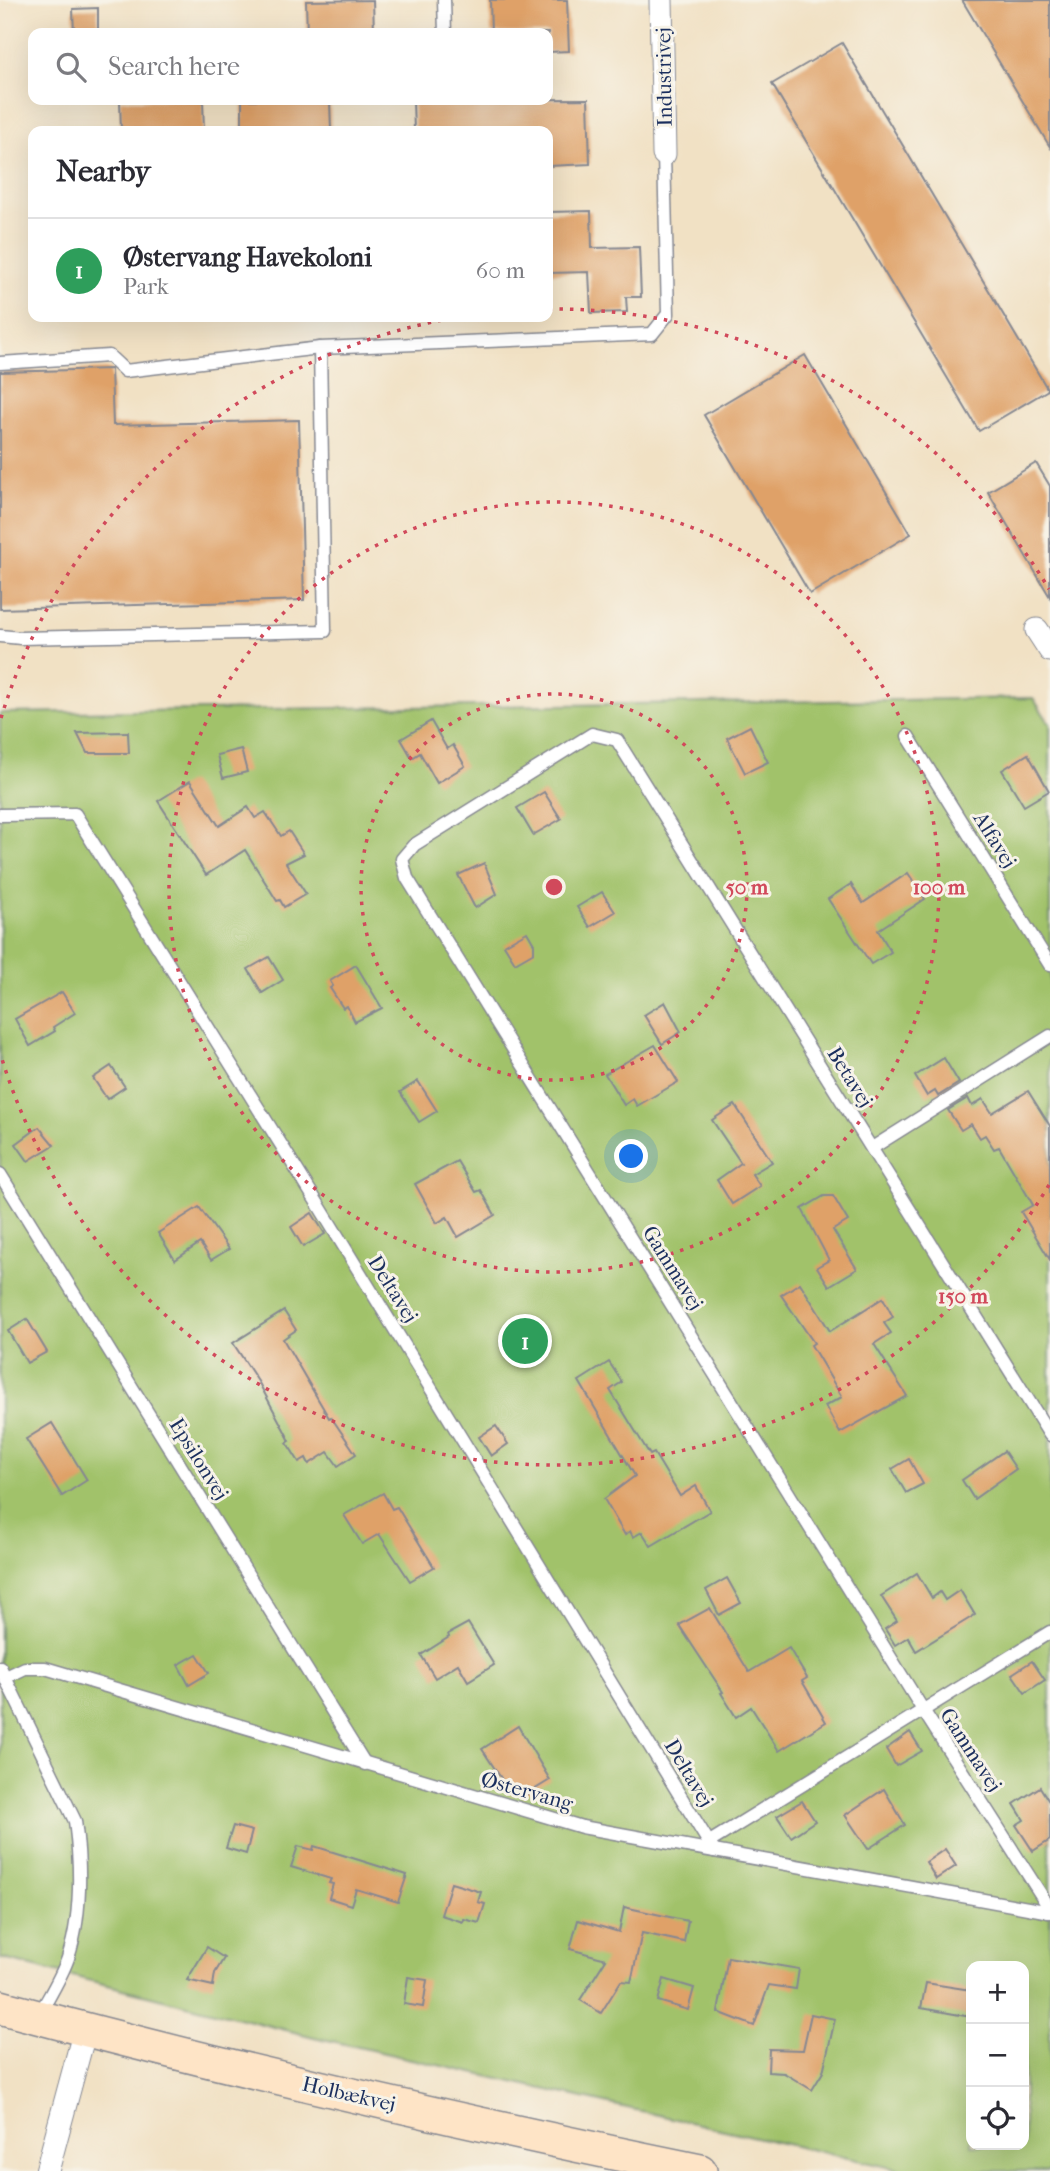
<!DOCTYPE html>
<meta charset="utf-8">
<style>
:root{--surface:#fff;--page:#f2f2f3;--text:#2b2b33;--muted:#7c7c81;--line:#e1e1e2;--accent:#1a73e8}
body{margin:0;font-family:"IM FELL French Canon",serif;background:var(--page);color:var(--text)}
.controls{position:absolute;right:21px;bottom:21px;display:grid;overflow:hidden;border-radius:14px;box-shadow:0 7px 28px #0002}
.controls button{width:63px;height:63px;display:grid;place-items:center;padding:0;border:0;border-bottom:2px solid var(--line);background:var(--surface);color:var(--text);font:35px sans-serif}
.you{position:absolute;left:632px;top:1157px;width:24px;height:24px;margin:-18px;border:5px solid #fff;border-radius:50%;background:#1a73e8;box-shadow:0 0 0 10px #1a73e833}
.badge{display:grid;place-items:center;width:46px;height:46px;border-radius:50%;background:var(--accent);color:#fff;font-size:23px;font-weight:700}
.pin{position:absolute;translate:-50% -50%;border:4px solid #fff;box-shadow:0 2px 7px #0006}
.list{margin:0;padding:0;list-style:none}
h2{display:flex;justify-content:space-between;align-items:center;height:91px;margin:0;padding:0 28px;font-size:30px}
h2 small{font-size:23px;font-weight:400;color:var(--muted)}
.list li{display:grid;grid-template-columns:46px 1fr auto;gap:21px;align-items:center;box-sizing:border-box;height:105px;padding:0 28px;border-top:2px solid var(--line)}
.list b{display:block;font-size:26px;white-space:nowrap}
.list p{margin:0;font-size:23px;white-space:nowrap;color:var(--muted)}
.list em{font-size:23px;font-style:normal;color:var(--muted)}
.icon{flex:none;width:38px;height:38px;fill:none;stroke:currentColor;stroke-width:2;stroke-linecap:round;stroke-linejoin:round}
.map{position:relative;flex:none;width:1050px;height:2171px;overflow:hidden}
.search{position:absolute;background:var(--surface);box-shadow:0 7px 28px #0002;left:28px;top:28px;width:525px;height:77px;display:flex;align-items:center;gap:18px;box-sizing:border-box;padding:0 24px;border-radius:14px;color:var(--muted);font-size:26px}
.panel{position:absolute;background:var(--surface);box-shadow:0 7px 28px #0002;left:28px;top:126px;width:525px;height:196px;border-radius:14px}
.map>svg:first-child{display:block}
.green{fill:#a1c26b;stroke:#5e7864;stroke-width:2;fill-rule:evenodd}
.building{fill:#dfa167}
.lines{fill:none;stroke-linecap:round;stroke-linejoin:round}
.lane-casing{stroke:#868891;stroke-width:15}
.street-casing{stroke:#868891;stroke-width:25}
.secondary-casing{stroke:#868891;stroke-width:36}
.lane{stroke:#fff;stroke-width:12}
.street{stroke:#fff;stroke-width:23}
.secondary{stroke:#fee4c6;stroke-width:33}
.ring{fill:none;stroke:#d1495b;stroke-width:3.5;stroke-dasharray:3.5 7}
.labels{text-anchor:middle;stroke-width:6;stroke-linejoin:round;paint-order:stroke}
.street-label{font-size:21px;fill:#1b2f5e;stroke:#f7f3e8}
.centre{fill:#d1495b;stroke:#f7f3e8;stroke-width:3.5}
.ring-label{font-size:21px;text-anchor:middle;font-weight:bold;fill:#d1495b;stroke:#f7f3e8;stroke-width:6;stroke-linejoin:round;paint-order:stroke}
</style>
<div class="map">
<svg width="1050" height="2171" viewBox="0 0 1050 2171">
<rect width="100%" height="100%" fill="#f7f3e8"/>
<filter id="ink" filterUnits="userSpaceOnUse"><feTurbulence type="fractalNoise" baseFrequency=".0143" numOctaves="2"/><feDisplacementMap in="SourceGraphic" scale="14" xChannelSelector="R" yChannelSelector="G"/><feConvolveMatrix kernelMatrix="1 2 1 2 8 2 1 2 1" color-interpolation-filters="sRGB"/></filter>
<filter id="wash" filterUnits="userSpaceOnUse"><feTurbulence type="fractalNoise" baseFrequency=".00686" numOctaves="4" result="noise"/><feDisplacementMap in="SourceGraphic" scale="28" xChannelSelector="R" yChannelSelector="G"/><feGaussianBlur stdDeviation="1.57" result="paint"/><feColorMatrix in="noise" values="0 0 0 0 0 0 0 0 0 0 0 0 0 0 0 0 0 1.4 0 .05"/><feComposite in="paint" operator="in"/></filter>
<g filter="url(#wash)">
<rect width="100%" height="100%" fill="#f1e1c4"/>
<!-- green -->
<path class="green" d="M1033 698 1050 724V2171H905L314 2037 0 1958V713ZM971 1966H1024V2145H971Z"/>
<g id="blocks">
<!-- building -->
<g class="building">
<path d="M373 0 374 33H307L306 1Z"/>
<path d="M490 0H567L569 51 548 52V33H491Z"/>
<path d="M962 0H1050V147Z"/>
<path d="M98 8V33H74L73 9Z"/>
<path d="M842 43 1048 390 979 431 772 84Z"/>
<path d="M588 99 590 164 548 166V131H414L413 100Z"/>
<path d="M120 100H203L204 131H121Z"/>
<path d="M242 100H330L331 131H242Z"/>
<path d="M591 211 592 248 639 247 641 297H626L627 312 591 313 589 272 548 273V212Z"/>
<path d="M805 355 911 534 810 594 704 415Z"/>
<path d="M111 369 113 425 299 420 304 600 0 609V372Z"/>
<path d="M1036 463 1050 486V597L988 492Z"/>
<path d="M431 721 447 749 453 745 465 766 437 783 420 753 412 758 401 739Z"/>
<path d="M750 726 768 762 745 773 727 738Z"/>
<path d="M128 732 129 753H87L77 733Z"/>
<path d="M241 749 247 772 223 778 217 755Z"/>
<path d="M1028 754 1049 791 1024 806 1002 770Z"/>
<path d="M190 781 219 826 248 807 255 818 265 812 281 836 289 831 304 854 286 863 306 894 284 907 280 900 277 901 245 850 206 875 158 801Z"/>
<path d="M544 792 561 819 533 835 517 808Z"/>
<path d="M484 863 497 894 475 908 458 875Z"/>
<path d="M908 873 925 899 878 930 891 952 871 964 828 899 851 884 863 903Z"/>
<path d="M602 892 615 912 590 927 577 907Z"/>
<path d="M527 932 534 944V952L515 963 504 945Z"/>
<path d="M269 957 283 980 262 993 248 969Z"/>
<path d="M356 965 382 1008 355 1022 347 1006 343 1008 330 988 333 986 330 981Z"/>
<path d="M62 992 75 1013 53 1027 55 1031 30 1046 15 1019Z"/>
<path d="M665 1002 681 1032 662 1044 644 1015Z"/>
<path d="M655 1045 678 1082 637 1106 633 1099 624 1105 605 1074Z"/>
<path d="M944 1058 959 1083 938 1096 935 1091 927 1096 915 1076Z"/>
<path d="M111 1066 125 1087 107 1099 93 1078Z"/>
<path d="M418 1081 437 1111 419 1122 400 1092Z"/>
<path d="M1028 1091 1050 1126V1260L1021 1212 1033 1205 999 1147 994 1149 985 1135 980 1138 971 1124 961 1130 948 1110 968 1098 972 1106 983 1099 992 1113Z"/>
<path d="M735 1105 772 1162 752 1174 760 1186 732 1204 717 1180 741 1163 712 1120Z"/>
<path d="M39 1127 54 1145 28 1161 16 1144Z"/>
<path d="M457 1161 476 1192 481 1190 495 1215 458 1237 447 1217 437 1223 415 1184Z"/>
<path d="M824 1196H833L848 1221 833 1230 857 1269 829 1286 817 1267 829 1260 802 1209Z"/>
<path d="M199 1207 229 1249 211 1260 200 1243 175 1260 158 1233Z"/>
<path d="M312 1213 325 1234 303 1247 291 1227Z"/>
<path d="M800 1283 830 1331 883 1298 893 1317 884 1323 891 1333 874 1344 907 1396 840 1433 825 1406 842 1397 811 1345 814 1343 781 1295Z"/>
<path d="M284 1311 296 1330 283 1339 329 1418 331 1417 356 1454 338 1466 328 1452 309 1464 306 1458 299 1462 287 1443 290 1441 259 1383 233 1343Z"/>
<path d="M27 1319 47 1352 27 1363 8 1331Z"/>
<path d="M609 1362 622 1382 610 1390 650 1455 654 1453 680 1496 696 1486 710 1511 651 1546 642 1532 633 1537 630 1531 625 1535 604 1499 635 1476 579 1381Z"/>
<path d="M52 1423 87 1480 62 1496 26 1439Z"/>
<path d="M496 1426 508 1444 491 1456 479 1437Z"/>
<path d="M1004 1451 1016 1469 974 1499 962 1480Z"/>
<path d="M909 1459 923 1484 906 1493 892 1469Z"/>
<path d="M383 1493 392 1509 397 1507 434 1567 410 1581 379 1534 362 1544 344 1515Z"/>
<path d="M917 1573 932 1598 940 1592 945 1600 960 1590 975 1615 916 1651 908 1637 895 1645 885 1629 897 1621 881 1596Z"/>
<path d="M727 1578 741 1603 719 1615 706 1590Z"/>
<path d="M710 1608 749 1672 789 1648 807 1678 802 1681 826 1722 779 1751 751 1707 736 1717 721 1693 723 1692 679 1625Z"/>
<path d="M468 1623 494 1665 468 1681 458 1664 435 1678 421 1655 449 1637 448 1634Z"/>
<path d="M197 1654 209 1673 189 1685 178 1665Z"/>
<path d="M1032 1661 1045 1680 1025 1693 1012 1674Z"/>
<path d="M518 1726 550 1780 522 1797 519 1791 512 1795 482 1749Z"/>
<path d="M910 1732 922 1751 896 1766 886 1749Z"/>
<path d="M1040 1787 1050 1803V1840L1033 1851 1016 1825 1024 1820 1014 1804Z"/>
<path d="M884 1789 905 1825 868 1849 845 1815Z"/>
<path d="M802 1801 815 1821 791 1837 777 1816Z"/>
<path d="M233 1826 252 1831 246 1854 226 1848Z"/>
<path d="M298 1846 313 1850 314 1846 407 1875 398 1902 356 1889 351 1905 329 1898 333 1884 329 1883 331 1879 291 1867Z"/>
<path d="M945 1849 956 1866 936 1879 926 1862Z"/>
<path d="M451 1883 481 1892 478 1902 485 1904 479 1923 464 1919 463 1922 441 1915Z"/>
<path d="M624 1907 688 1921 684 1942 642 1933 631 1982 621 1981 601 2013 580 2000 606 1959 570 1949 578 1920 619 1932Z"/>
<path d="M207 1947 224 1958 215 1973 213 1986 187 1980Z"/>
<path d="M728 1957 799 1969 796 1989 769 1985 754 2026 718 2012Z"/>
<path d="M408 1977 427 1980 423 2007 404 2004Z"/>
<path d="M664 1979 694 1988 688 2010 658 2001Z"/>
<path d="M926 1983 971 1990V2017L921 2008Z"/>
<path d="M811 2014 835 2019 823 2072 812 2090 784 2073 768 2072 769 2049 803 2050Z"/>
</g>
</g>
</g>
<g filter="url(#ink)">
<use href="#blocks" fill-opacity="0" stroke="#868891" stroke-width="2"/>
<g class="lines">
<defs>
<g id="lane">
<path d="M444 0 445 33"/>
<path d="M0 363 109 356 125 371 320 348 652 334 668 314 664 154"/>
<path d="M0 636 21 638 325 631 320 348"/>
<path d="M908 736 1050 965"/>
<path d="M0 815 75 814 318 1204 714 1851"/>
<path d="M872 1148 1050 1036"/>
<path d="M0 1174 365 1764"/>
<path d="M0 1667 75 1821C81 1866 82 1915 68 1958 61 1978 48 1998 38 2017"/>
<path d="M6 1677 25 1668H45L582 1827 1050 1912"/>
<path d="M708 1843 1050 1632"/>
<path d="M1048 1912 1045 1901 923 1710 407 878 402 859 414 845 592 734 617 740 1050 1435"/>
</g>
<g id="street">
<path d="M661 0 664 154"/>
<path d="M1037 630 1050 650"/>
<path d="M47 2171 85 2030"/>
</g>
<path id="secondary" d="M0 2007C231 2069 466 2123 700 2171"/>
</defs>
<!-- lane casing -->
<use href="#lane" class="lane-casing"/>
<!-- street casing -->
<use href="#street" class="street-casing"/>
<!-- secondary casing -->
<use href="#secondary" class="secondary-casing"/>
<!-- lane -->
<use href="#lane" class="lane"/>
<!-- street -->
<use href="#street" class="street"/>
<!-- secondary -->
<use href="#secondary" class="secondary"/>
</g>
</g>
<!-- distance rings -->
<g class="ring">
<circle cx="554" cy="887" r="193"/>
<circle cx="554" cy="887" r="385"/>
<path d="M1049 1185A578 578 0 0 1 1 1056M1 718A578 578 0 0 1 459 317M549 309A578 578 0 0 1 1049 589"/>
</g>
<g class="labels">
<!-- street labels -->
<g class="street-label">
<text transform="translate(664 77) rotate(-91)" y="7">Industrivej</text>
<text transform="translate(995 840) rotate(58)" y="7">Alfavej</text>
<text transform="translate(850 1077) rotate(58)" y="7">Betavej</text>
<text transform="translate(673 1268) rotate(58)" y="7">Gammavej</text>
<text transform="translate(393 1289) rotate(58)" y="7">Deltavej</text>
<text transform="translate(199 1459) rotate(58)" y="7">Epsilonvej</text>
<text transform="translate(971 1750) rotate(57)" y="7">Gammavej</text>
<text transform="translate(689 1773) rotate(59)" y="7">Deltavej</text>
<text transform="translate(527 1791) rotate(16)" y="7">Østervang</text>
<text transform="translate(349 2094) rotate(13)" y="7">Holbækvej</text>
</g>
</g>
<circle cx="554" cy="887" r="10" class="centre"/>
<g class="ring-label">
<text x="747" y="894">50 m</text>
<text x="939" y="894">100 m</text>
<text x="963" y="1303">150 m</text>
</g>
</svg>
<div class="controls">
<button>+</button>
<button>−</button>
<button><svg class="icon" aria-label="locate" viewBox="0 0 24 24"><circle cx="12" cy="12" r="6"/><path d="M12 2v4M12 18v4M2 12h4M18 12h4"/></svg></button>
</div>
<div class="you"></div>
<div class="pin badge" style="left:525px;top:1341px;background:#2e9e5b">1</div>
<div class="search"><svg class="icon" aria-label="search" viewBox="0 0 24 24"><circle cx="10" cy="10" r="6"/><path d="M15 15l6 6"/></svg>Search here</div>
<section class="panel">
<h2>Nearby<small></small></h2>
<ul class="list">
<li><span class="badge" style="background:#2e9e5b">1</span><div><b>Østervang Havekoloni</b><p>Park</p></div><em>60 m</em></li>
</ul>
</section>
</div>
